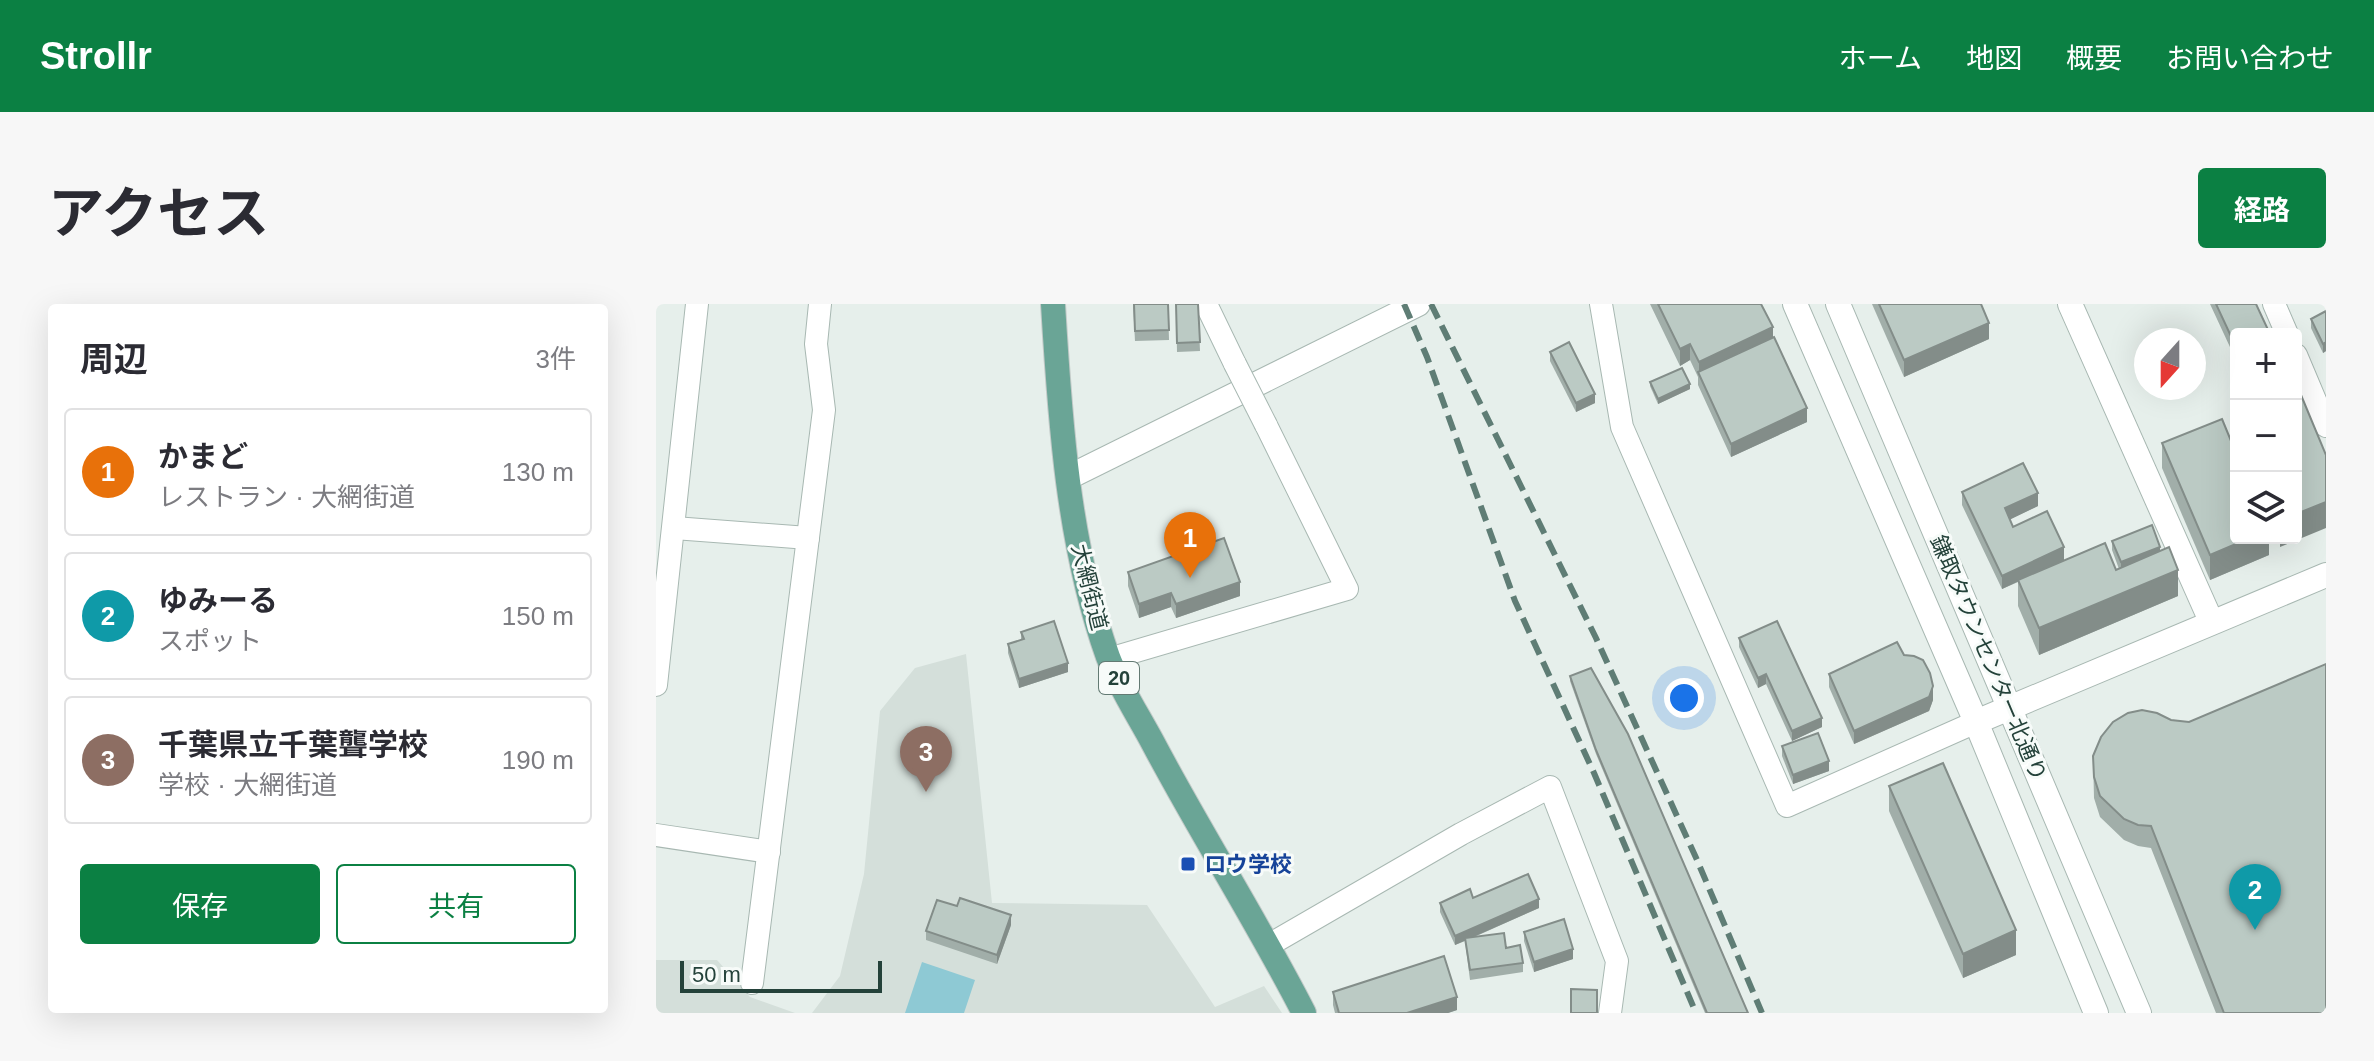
<!DOCTYPE html>
<html lang="ja">
<meta charset="utf-8">
<style>
:root{--surface:#fff;--page:#f7f7f7;--text:#2b2b33;--muted:#7c7c81;--line:#e1e1e2;--accent:#0b8043}
body{margin:0;font-family:Helvetica,"Noto Sans JP",sans-serif;background:var(--page);color:var(--text)}
.controls{position:absolute;right:24px;top:24px;display:grid;overflow:hidden;border-radius:8px;box-shadow:0 8px 32px #0002}
.controls button{width:72px;height:72px;display:grid;place-items:center;padding:0;border:0;border-bottom:2px solid var(--line);background:var(--surface);color:var(--text);font:40px sans-serif}
.compass{position:absolute;left:1478px;top:24px;width:72px;height:72px;border-radius:50%;background:var(--surface);box-shadow:0 8px 32px #0002;rotate:201deg}
.scale{position:absolute;left:24px;bottom:20px;width:202px;box-sizing:border-box;padding-left:8px;border:4px solid #24423a;border-top:0;font-size:22px;line-height:28px;white-space:nowrap;color:#24423a;-webkit-text-stroke:6px #f7fbf9;paint-order:stroke}
.you{position:absolute;left:1028px;top:394px;width:28px;height:28px;margin:-20px;border:6px solid #fff;border-radius:50%;background:#1a73e8;box-shadow:0 0 0 12px #1a73e833}
.badge{display:grid;place-items:center;width:52px;height:52px;border-radius:50%;background:var(--accent);color:#fff;font-size:26px;font-weight:700}
.pin{position:absolute;translate:-50% -66px;filter:drop-shadow(0 2px 4px #0008)}
.pin::after{content:'';position:absolute;top:42px;width:28px;height:24px;background:inherit;clip-path:polygon(0 0,100% 0,50% 100%)}
.list{margin:0;padding:0;list-style:none}
h2{display:flex;justify-content:space-between;align-items:center;height:104px;margin:0;padding:0 32px;font-size:34px}
h2 small{font-size:26px;font-weight:400;color:var(--muted)}
.list li{display:grid;grid-template-columns:52px 1fr auto;gap:24px;align-items:center;box-sizing:border-box;height:128px;margin:0 16px 16px;padding:0 16px;border:2px solid var(--line);border-radius:8px}
.list b{display:block;font-size:30px;white-space:nowrap}
.list p{margin:0;font-size:26px;white-space:nowrap;color:var(--muted)}
.list em{font-size:26px;font-style:normal;color:var(--muted)}
.actions{display:flex;gap:16px;padding:24px 32px}
.actions a{flex:1;padding:18px 0;border:2px solid var(--accent);border-radius:8px;text-align:center;font-size:28px;color:var(--accent)}
.actions .main{background:var(--accent);color:#fff}
.icon{flex:none;width:44px;height:44px;fill:none;stroke:currentColor;stroke-width:2;stroke-linecap:round;stroke-linejoin:round}
.map{position:relative;flex:none;width:1670px;height:709px;overflow:hidden;border-radius:8px}
header{display:flex;align-items:center;gap:48px;box-sizing:border-box;height:112px;padding:0 40px;background:var(--accent);color:#fff}
header strong{font-size:38px}
nav{display:flex;gap:44px;margin-inline-start:auto;font-size:28px}
.intro{display:flex;align-items:center;justify-content:space-between;box-sizing:border-box;height:192px;padding:0 48px}
h1{margin:0;font-size:56px}
.button{padding:20px 36px;border-radius:8px;background:var(--accent);color:#fff;font-size:28px;font-weight:700}
main{display:flex;gap:48px;padding:0 48px}
aside{flex:1;background:var(--surface);border-radius:8px;box-shadow:0 8px 32px #0002}
.map>svg:first-child{display:block}
.built{fill:#d4dfda}
.water{fill:#8ec9d4}
.lines{fill:none;stroke-linecap:round;stroke-linejoin:round}
.minor-casing{stroke:#a8b8b2;stroke-width:24}
.tertiary-casing{stroke:#a8b8b2;stroke-width:26}
.primary-casing{stroke:#c2cac8;stroke-width:26}
.minor{stroke:#fff;stroke-width:22}
.tertiary{stroke:#fff;stroke-width:24}
.primary{stroke:#6aa596;stroke-width:24}
.rail{stroke:#5f7d75;stroke-width:6;stroke-dasharray:16 8;stroke-linecap:butt}
.minor-bridge-casing{stroke:#a8b8b2;stroke-width:24;stroke-linecap:butt}
.minor-bridge{stroke:#fff;stroke-width:22}
.wall{fill:#a1aea9}
.shaded-wall{fill:#838d89}
.building{fill:#bbcac4;stroke:#838d89;stroke-width:2}
.transit-dot{fill:#1a4fb4;stroke:#f7fbf9;stroke-width:3}
.labels{text-anchor:middle;stroke-width:6;stroke-linejoin:round;paint-order:stroke}
.shield{fill:#f7fbf9;stroke:#637a73;stroke-width:2}
.shield-label{font-size:20px;font-weight:bold;fill:#24423a}
.street-label{font-size:22px;fill:#24423a;stroke:#f7fbf9}
.transit-label{font-size:22px;font-weight:bold;fill:#164399;stroke:#f7fbf9;text-anchor:start}
</style>
<header>
<strong>Strollr</strong>
<nav><a>ホーム</a><a>地図</a><a>概要</a><a>お問い合わせ</a></nav>
</header>
<div class="intro"><h1>アクセス</h1><a class="button">経路</a></div>
<main>
<aside>
<h2>周辺<small>3件</small></h2>
<ul class="list">
<li><span class="badge" style="background:#e8710a">1</span><div><b>かまど</b><p>レストラン · 大網街道</p></div><em>130 m</em></li>
<li><span class="badge" style="background:#0f9aa8">2</span><div><b>ゆみーる</b><p>スポット</p></div><em>150 m</em></li>
<li><span class="badge" style="background:#8d6e63">3</span><div><b>千葉県立千葉聾学校</b><p>学校 · 大網街道</p></div><em>190 m</em></li>
</ul>
<div class="actions"><a class="main">保存</a><a>共有</a></div>
</aside>
<div class="map">
<svg width="1670" height="709" viewBox="0 0 1670 709">
<rect width="100%" height="100%" fill="#e6efeb"/>
<!-- built -->
<g class="built">
<path d="M310 350 336 599 491 601 559 703 608 682 626 709H156L184 672 208 570 224 407 259 364Z"/>
<path d="M0 656H61L94 693 139 709H0Z"/>
</g>
<!-- water -->
<path class="water" d="M266 658 319 676 308 709H249Z"/>
<g class="lines">
<defs>
<g id="minor">
<path d="M550 0 579 60"/>
<path d="M945 0 966 123 1131 502 1320 418"/>
<path d="M1618 0 1631 30"/>
<path d="M1640 51 1670 122"/>
<path d="M18 224 152 234"/>
<path d="M453 355 691 285 610 121"/>
<path d="M0 381 41 0"/>
<path d="M0 531 113 548"/>
<path d="M613 641 805 530 894 483 961 657 954 709"/>
<path d="M96 679 168 106 160 40 164 0"/>
</g>
<g id="tertiary">
<path d="M1139 0 1320 418 1440 709"/>
<path d="M1182 0 1483 709"/>
<path d="M1414 0 1555 317"/>
<path d="M413 173 762 0"/>
<path d="M1320 418 1670 271"/>
</g>
<path id="primary" d="M397 0C404 117 412 241 452 353 463 382 482 411 497 439 545 530 601 617 648 709"/>
</defs>
<!-- minor casing -->
<use href="#minor" class="minor-casing"/>
<!-- tertiary casing -->
<use href="#tertiary" class="tertiary-casing"/>
<!-- primary casing -->
<use href="#primary" class="primary-casing"/>
<!-- minor -->
<use href="#minor" class="minor"/>
<!-- tertiary -->
<use href="#tertiary" class="tertiary"/>
<!-- primary -->
<use href="#primary" class="primary"/>
<!-- rail -->
<g class="rail">
<path d="M748 0 771 53 859 297 938 469 1040 709"/>
<path d="M775 0 940 334 1041 556 1106 709"/>
</g>
<defs>
<path id="minor-bridge" d="M579 60 610 121"/>
</defs>
<!-- minor-bridge casing -->
<use href="#minor-bridge" class="minor-bridge-casing"/>
<!-- minor-bridge -->
<use href="#minor-bridge" class="minor-bridge"/>
</g>
<!-- wall -->
<g class="wall">
<path d="M477 0H512L513 36 479 37Z"/>
<path d="M520 0H542L544 47 521 48Z"/>
<path d="M994 0H1105L1117 33 1151 118 1075 153 1042 81V73L1034 56 1024 62Z"/>
<path d="M1216 0H1325L1333 35 1248 73Z"/>
<path d="M1554 0H1600L1580 30V56Z"/>
<path d="M1670 7V47L1667 49 1655 24V15Z"/>
<path d="M894 48 939 99 920 108 894 57Z"/>
<path d="M994 78 1034 85 1002 100 994 82Z"/>
<path d="M1579 104H1580V134L1579 131Z"/>
<path d="M1506 139 1613 234V251L1554 276 1506 164Z"/>
<path d="M1306 188 1382 202 1354 215 1357 223 1408 256 1393 263 1460 266 1463 265 1456 246V237L1504 247 1522 292 1383 351 1362 302V278L1346 285 1306 201Z"/>
<path d="M472 268 584 292 520 314 515 303 483 314 472 282Z"/>
<path d="M365 328 412 368 363 384 352 349V340L365 336Z"/>
<path d="M1083 334 1166 423 1136 437 1110 380 1102 384 1083 343Z"/>
<path d="M1173 370 1277 396 1273 407 1198 440 1173 383Z"/>
<path d="M914 372 1092 709H1049L940 450 914 377Z"/>
<path d="M1126 442 1173 467 1137 480 1126 452Z"/>
<path d="M1437 452 1670 709H1560L1495 544 1482 542 1468 536 1444 513 1438 494Z"/>
<path d="M1233 482 1360 651 1307 674 1233 507Z"/>
<path d="M817 594 883 604 816 634 850 644 867 659V668L814 676 809 637 799 641 784 608V599Z"/>
<path d="M355 621 341 660 270 636V627Z"/>
<path d="M868 628 917 655 878 668 868 637Z"/>
<path d="M677 688 801 706 792 709H679L677 701Z"/>
</g>
<!-- shaded-wall -->
<g class="shaded-wall">
<path d="M1333 19V35L1248 73V56Z"/>
<path d="M1117 23V40L1043 70V58Z"/>
<path d="M1670 38V47L1667 49V40Z"/>
<path d="M1034 40V56L1024 62V45Z"/>
<path d="M1034 80V85L1002 100V95Z"/>
<path d="M939 90V99L920 108V99Z"/>
<path d="M1151 104V118L1075 153V140Z"/>
<path d="M1382 189V202L1349 218V204Z"/>
<path d="M1670 198V224L1624 243V234H1640V210Z"/>
<path d="M1594 234H1613V251L1554 276V251Z"/>
<path d="M1408 243V256L1346 285V272Z"/>
<path d="M1504 243V252L1465 268V258Z"/>
<path d="M1522 266V292L1383 351V324Z"/>
<path d="M584 278V292L520 314V300Z"/>
<path d="M515 289V303L483 314V300Z"/>
<path d="M412 359V368L363 384V375Z"/>
<path d="M1110 370V380L1102 384V374Z"/>
<path d="M1277 382V396L1273 407 1198 440V427Z"/>
<path d="M1166 414V423L1136 437V427Z"/>
<path d="M1173 457V467L1137 480V471Z"/>
<path d="M883 595V604L799 641V632Z"/>
<path d="M355 611V621L341 660V651Z"/>
<path d="M1360 626V651L1307 674V650Z"/>
<path d="M917 645V655L878 668V658Z"/>
<path d="M801 693V706L792 709H751Z"/>
</g>
<!-- building -->
<g class="building">
<path d="M478 0H512L513 26 479 27Z"/>
<path d="M520 0H542L544 38 521 39Z"/>
<path d="M1002 0H1105L1117 23 1043 58 1034 40 1024 45Z"/>
<path d="M1223 0H1325L1333 19 1248 56Z"/>
<path d="M1560 0H1600L1614 30H1580V43Z"/>
<path d="M1670 7V38L1667 40 1655 15Z"/>
<path d="M1118 33 1151 104 1075 140 1042 68Z"/>
<path d="M913 38 939 90 920 99 894 48Z"/>
<path d="M1026 64 1034 80 1002 95 994 78Z"/>
<path d="M1640 79 1670 151V198L1640 210Z"/>
<path d="M1566 115 1580 149V234H1594L1554 251 1506 139Z"/>
<path d="M1367 159 1382 189 1349 204 1357 223 1391 207 1408 243 1346 272 1306 188Z"/>
<path d="M1496 221 1504 243 1465 258 1456 237Z"/>
<path d="M568 234 584 278 520 300 515 289 483 300 472 268Z"/>
<path d="M1449 239 1460 266 1513 243 1522 266 1383 324 1362 276Z"/>
<path d="M398 317 412 359 363 375 352 340 368 335 365 328Z"/>
<path d="M1121 317 1166 414 1136 427 1110 370 1102 374 1083 334Z"/>
<path d="M1241 338 1248 351 1258 352 1267 356 1274 369 1277 382 1273 393 1198 427 1173 370Z"/>
<path d="M1670 360V709H1568L1495 522 1482 521 1468 515 1444 492 1438 473 1437 452 1445 433 1457 418 1472 409 1486 406 1501 409 1515 416 1533 418Z"/>
<path d="M935 364 972 430 1092 709H1051L940 446 914 372Z"/>
<path d="M1162 429 1173 457 1137 471 1126 442Z"/>
<path d="M1287 459 1360 626 1307 650 1233 482Z"/>
<path d="M872 570 883 595 799 632 784 599 814 585 817 594Z"/>
<path d="M304 594 355 611 341 651 270 627 281 596 301 602Z"/>
<path d="M908 615 917 645 878 658 868 628Z"/>
<path d="M848 629 850 644 864 641 867 659 814 666 809 634Z"/>
<path d="M788 652 801 693 751 709H683L677 688Z"/>
<path d="M915 685 941 686V709H915Z"/>
</g>
<!-- markers -->
<rect class="transit-dot" x="524" y="552" width="16" height="16" rx="4"/>
<g class="labels">
<!-- shield labels -->
<rect class="shield" x="443" y="358" width="40" height="32" rx="6"/>
<g class="shield-label">
<text x="463" y="381">20</text>
</g>
<!-- street labels -->
<g class="street-label">
<text transform="translate(434 283) rotate(76)" y="8">大網街道</text>
<text transform="translate(1333 354) rotate(67)" y="8">鎌取タウンセンター北通り</text>
</g>
<!-- transit labels -->
<g class="transit-label">
<text x="548" y="568">ロウ学校</text>
</g>
</g>
</svg>
<div class="controls">
<button>+</button>
<button>−</button>
<button><svg class="icon" aria-label="layers" viewBox="0 0 24 24"><path d="M12 4l9 5-9 5-9-5zM3 14l9 5 9-5"/></svg></button>
</div>
<svg class="compass" viewBox="-18 -18 36 36"><path d="M0-13l5 13h-10z" fill="#e53935"/><path d="M0 13l5-13h-10z" fill="#7c7c81"/></svg>
<div class="scale">50 m</div>
<div class="you"></div>
<div class="pin badge" style="left:534px;top:274px;background:#e8710a">1</div>
<div class="pin badge" style="left:1599px;top:626px;background:#0f9aa8">2</div>
<div class="pin badge" style="left:270px;top:488px;background:#8d6e63">3</div>
</div>
</main>
